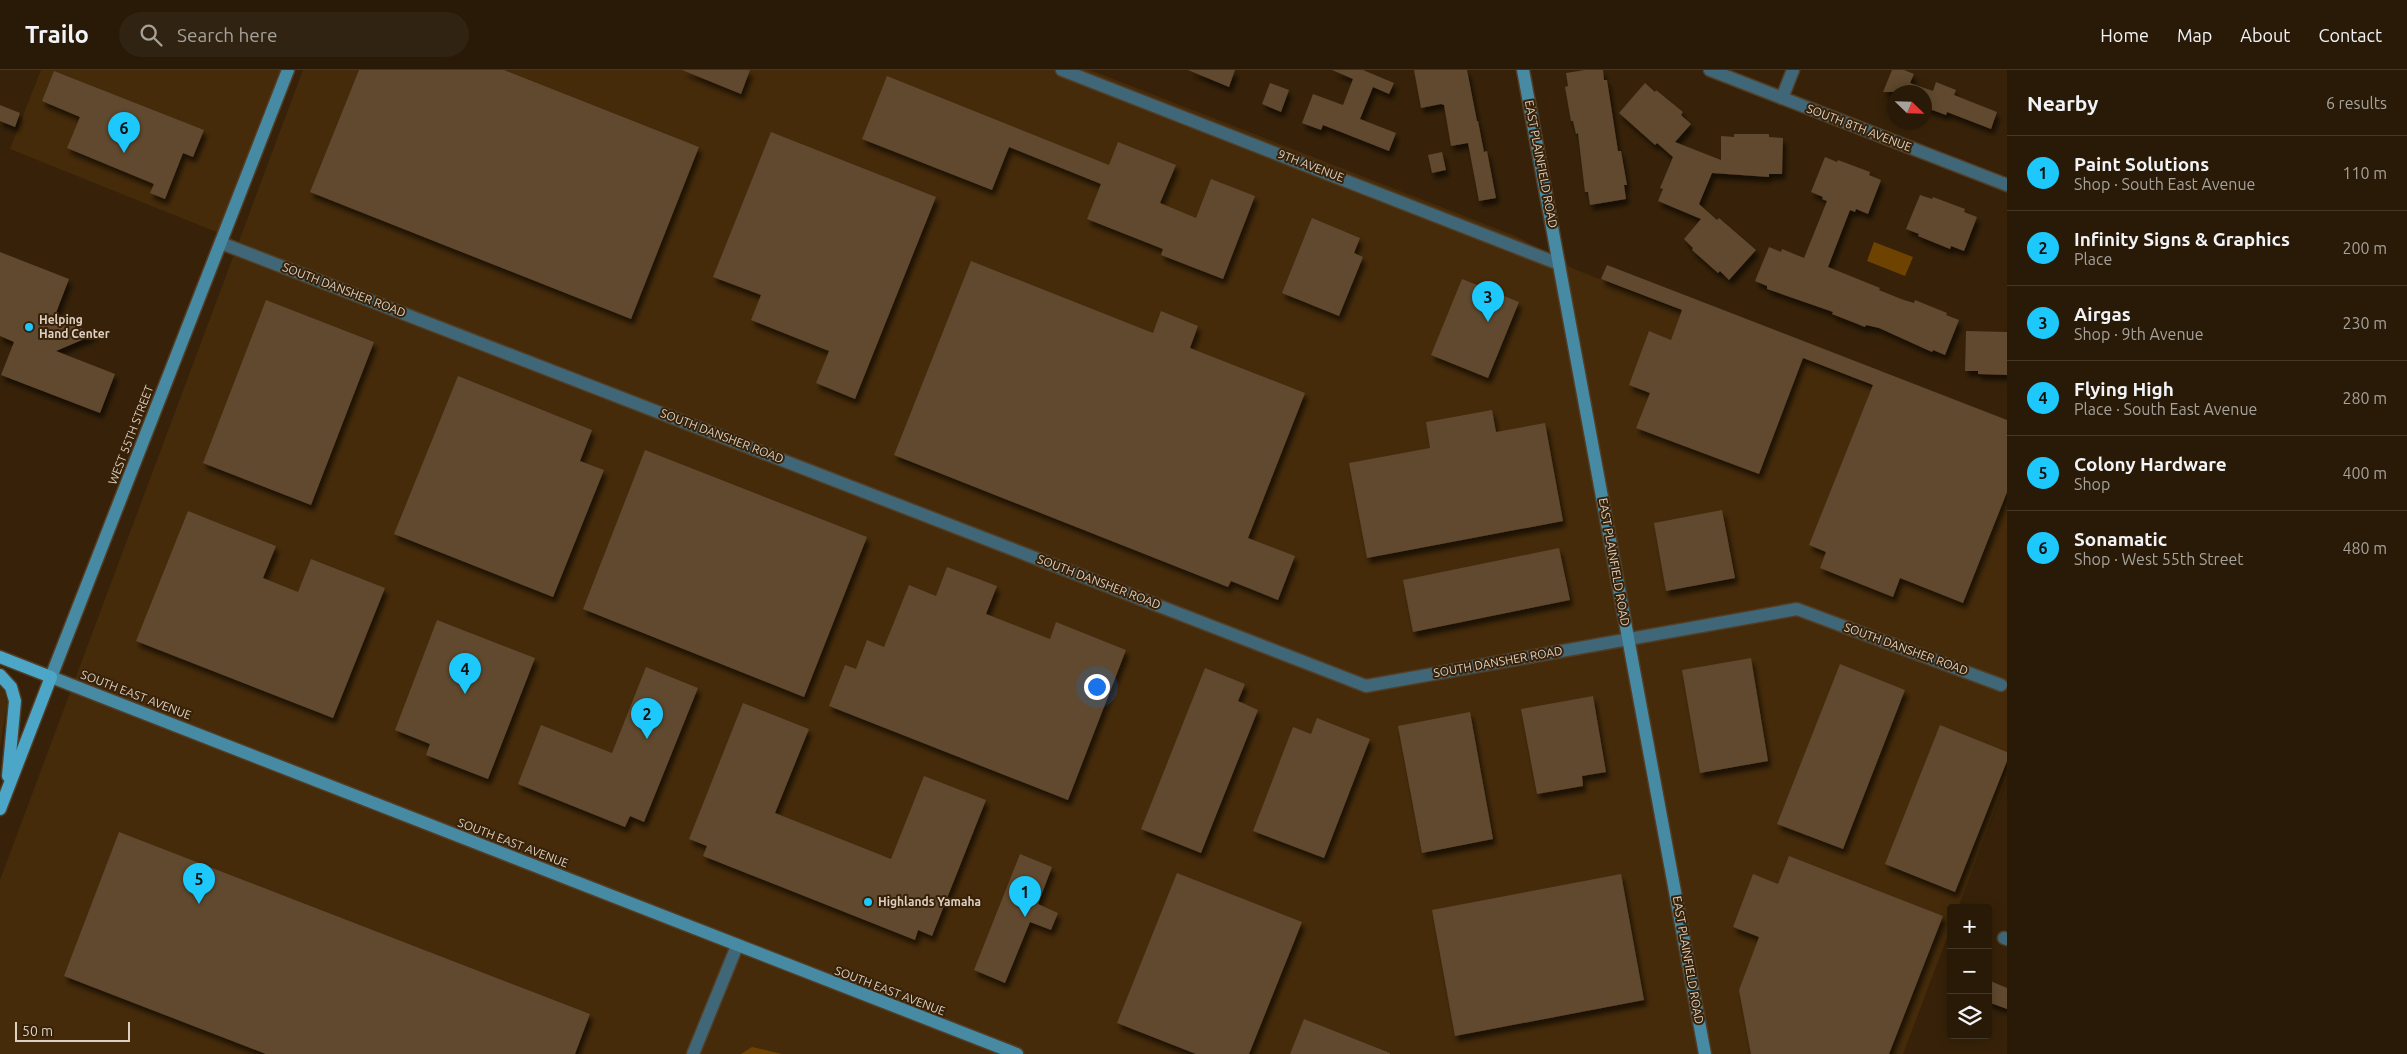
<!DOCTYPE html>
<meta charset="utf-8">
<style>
:root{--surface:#291a07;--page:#312311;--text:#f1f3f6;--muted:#a5a19b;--line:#453828;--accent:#1dc9fc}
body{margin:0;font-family:Ubuntu,sans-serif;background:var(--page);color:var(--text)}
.controls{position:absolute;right:15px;bottom:15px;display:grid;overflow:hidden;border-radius:5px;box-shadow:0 2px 12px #0003}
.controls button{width:45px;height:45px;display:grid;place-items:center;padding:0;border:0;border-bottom:1px solid var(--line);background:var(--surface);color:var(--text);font:25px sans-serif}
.compass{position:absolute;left:1887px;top:15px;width:45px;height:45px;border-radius:50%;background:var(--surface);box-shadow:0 2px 12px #0003;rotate:113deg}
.scale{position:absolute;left:15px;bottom:12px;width:115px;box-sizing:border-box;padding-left:5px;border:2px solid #ddcfc1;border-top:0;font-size:14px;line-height:18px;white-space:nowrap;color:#ddcfc1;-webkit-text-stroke:4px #372209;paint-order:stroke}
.you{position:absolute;left:1096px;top:616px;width:18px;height:18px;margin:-12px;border:4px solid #fff;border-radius:50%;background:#1a73e8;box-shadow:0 0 0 8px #1a73e833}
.badge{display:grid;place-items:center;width:32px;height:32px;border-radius:50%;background:var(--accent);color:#111;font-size:16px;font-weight:700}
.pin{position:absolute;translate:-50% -41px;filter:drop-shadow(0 1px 2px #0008)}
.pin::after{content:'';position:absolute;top:26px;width:18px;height:15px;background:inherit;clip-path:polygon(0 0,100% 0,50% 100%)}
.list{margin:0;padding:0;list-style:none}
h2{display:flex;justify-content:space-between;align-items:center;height:65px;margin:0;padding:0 20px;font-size:21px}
h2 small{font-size:16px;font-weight:400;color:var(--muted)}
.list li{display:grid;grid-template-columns:32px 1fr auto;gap:15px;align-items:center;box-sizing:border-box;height:75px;padding:0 20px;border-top:1px solid var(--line)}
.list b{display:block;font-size:19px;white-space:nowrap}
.list p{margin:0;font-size:16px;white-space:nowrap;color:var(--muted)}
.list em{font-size:16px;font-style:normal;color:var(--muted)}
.icon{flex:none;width:28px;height:28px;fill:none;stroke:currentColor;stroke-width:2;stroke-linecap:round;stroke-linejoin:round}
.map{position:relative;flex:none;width:2007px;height:984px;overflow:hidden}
header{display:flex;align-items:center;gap:30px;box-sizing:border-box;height:70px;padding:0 25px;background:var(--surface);border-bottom:1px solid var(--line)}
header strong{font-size:24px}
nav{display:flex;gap:28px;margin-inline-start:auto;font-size:18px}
.search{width:350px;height:45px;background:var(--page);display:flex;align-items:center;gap:12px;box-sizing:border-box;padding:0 18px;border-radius:28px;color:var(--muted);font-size:19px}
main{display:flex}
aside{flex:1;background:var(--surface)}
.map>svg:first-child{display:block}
.built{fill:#452b0a}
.water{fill:#6e4301}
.building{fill:#60482f;filter:url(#shadow)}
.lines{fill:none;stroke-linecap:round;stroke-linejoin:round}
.minor-casing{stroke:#523e26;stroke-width:15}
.secondary-casing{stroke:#523e26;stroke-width:15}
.primary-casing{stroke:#523e26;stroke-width:15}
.minor{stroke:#3f6777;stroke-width:12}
.secondary{stroke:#478aa4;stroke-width:12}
.primary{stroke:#4ca6c7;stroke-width:12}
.poi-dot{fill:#1dc9fc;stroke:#372209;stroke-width:2}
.labels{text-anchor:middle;stroke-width:4;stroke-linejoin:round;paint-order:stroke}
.street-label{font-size:12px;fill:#ddcfc1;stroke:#372209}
.poi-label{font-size:12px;font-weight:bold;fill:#ddcfc1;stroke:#372209;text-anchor:start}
</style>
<header>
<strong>Trailo</strong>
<div class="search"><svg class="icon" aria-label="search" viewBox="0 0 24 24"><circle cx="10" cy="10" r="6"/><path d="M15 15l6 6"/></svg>Search here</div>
<nav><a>Home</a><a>Map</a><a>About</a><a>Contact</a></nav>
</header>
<main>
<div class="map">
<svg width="2007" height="984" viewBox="0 0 2007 984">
<defs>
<filter id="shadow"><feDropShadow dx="3" dy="5.5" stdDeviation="2.5" flood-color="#0009"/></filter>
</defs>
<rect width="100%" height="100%" fill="#372209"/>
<!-- built -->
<g class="built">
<path d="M41 0H283L219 163 10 79Z"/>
<path d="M303 0H1090L1518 167 1574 199 2007 370V708L1958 838H1951V857L1903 984H0V810Z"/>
<path d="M0 613 5 622 7 634 0 678Z"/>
</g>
<!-- water -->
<g class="water">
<path d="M1874 172 1913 187 1905 206 1867 191Z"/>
<path d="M752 977 782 984H741Z"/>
</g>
<!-- building -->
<g class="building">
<path d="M359 0H504L699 77 631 249 310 122Z"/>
<path d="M682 0H750L741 24Z"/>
<path d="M1188 0H1235L1229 17Z"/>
<path d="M1332 0H1363L1394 13 1389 24 1373 17 1360 49 1396 63 1389 81 1323 55 1321 60 1302 53 1313 24 1343 35 1353 9Z"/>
<path d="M1414 0H1467L1477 51H1478L1484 82 1487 81 1496 128 1479 131 1468 73 1451 76 1444 35 1441 34 1421 38Z"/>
<path d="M1585 0H1603L1604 10H1607L1618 81H1621L1627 115H1624L1626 129 1590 135 1588 122H1585L1578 63 1576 64 1573 51H1571L1565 17 1568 16 1566 3Z"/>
<path d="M1892 0H1904L1914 4 1910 13 1933 21 1936 12 1956 20 1954 25 1997 42 1991 59 1947 42 1946 45 1924 37V22H1883Z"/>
<path d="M54 1 204 60 193 87 183 83 165 129 150 123 154 114 67 78 80 47 42 31Z"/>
<path d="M887 6 1109 95 1118 72 1176 95 1160 133 1196 148 1211 109 1255 126 1223 209 1161 185 1163 179 1087 149 1101 114 1009 77 992 120 862 69Z"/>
<path d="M1270 13 1289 20 1281 42 1262 34Z"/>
<path d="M1645 13 1655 22 1656 20 1683 42 1681 45 1691 54 1675 72 1721 90V66L1734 67V64H1769V67L1783 68 1782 104H1769V107L1712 103 1699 134 1717 150 1719 148 1756 180 1729 210 1720 201 1718 203 1692 180 1693 178 1684 169 1701 149 1658 131 1663 119 1660 118 1673 87 1657 73 1655 75 1619 43Z"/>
<path d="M0 35 20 43 15 57 0 51Z"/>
<path d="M771 62 936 127 855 329 816 313 829 281 751 250 761 225 713 207Z"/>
<path d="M1442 82 1446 100 1432 103 1428 85Z"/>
<path d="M1825 87 1837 92 1838 90 1870 102 1869 105 1881 110 1868 144 1856 139 1855 142 1850 140 1828 197 1880 218 1879 220 1901 229 1914 233 1915 230 1947 243 1946 245 1959 250 1945 285 1933 280 1932 282 1879 258 1866 255 1865 257 1832 244 1833 242 1767 219V216L1755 211 1769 177 1781 182 1782 179 1804 188 1827 131 1822 129 1823 127 1811 122Z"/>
<path d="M1920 125 1932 129 1933 127 1965 139 1964 142 1977 147 1964 181 1951 176 1950 179 1918 166 1919 164 1906 159Z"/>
<path d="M1312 148 1360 168 1354 183 1363 187 1339 246 1282 223Z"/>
<path d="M0 182 69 209 54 248 96 264 56 281 115 304 100 343 1 305 14 272 0 266Z"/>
<path d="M971 191 1153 263 1161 241 1198 256 1190 278 1305 323 1248 468 1295 486 1278 530 1231 511 1228 517 894 385Z"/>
<path d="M1607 195 2007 350V422L1963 533 1900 508 1893 527 1820 498 1826 482 1809 475 1873 315 1803 288 1759 404 1636 358 1650 323 1629 315 1649 261 1671 270 1682 240 1601 209Z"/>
<path d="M1462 209 1519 232 1488 308 1431 285Z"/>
<path d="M266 230 374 272 311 435 203 393Z"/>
<path d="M1966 261 2007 262V305L1978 304V301H1965Z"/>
<path d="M458 306 592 360 580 391 604 400 553 527 394 464Z"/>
<path d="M1492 340 1496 362 1545 353 1563 451 1367 488 1349 393 1430 378 1426 352Z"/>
<path d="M645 380 867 467 804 627 583 539Z"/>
<path d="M1722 440 1735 508 1666 521 1654 453Z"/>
<path d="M188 441 276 476 263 508 298 522 311 489 385 518 333 648 136 571Z"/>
<path d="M1559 478 1570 530 1413 562 1403 510Z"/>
<path d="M947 497 997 516 986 544 1050 569 1056 552 1126 580 1068 730 829 636 845 595 856 599 867 570 884 577 909 515 936 526Z"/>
<path d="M437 550 535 588 488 709 426 685 430 674 395 660Z"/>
<path d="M1751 588 1768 691 1700 703 1682 600Z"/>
<path d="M1840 594 1905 620 1843 779 1777 754Z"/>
<path d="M646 597 698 618 644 752 630 746 625 757 518 714 541 655 612 683Z"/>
<path d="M1205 598 1245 614 1238 631 1258 640 1201 783 1141 759Z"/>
<path d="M1593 626 1606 702 1582 706 1583 716 1537 724 1521 639Z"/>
<path d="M743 633 809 659 775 743 891 789 924 706 986 730 932 866 918 860 915 870 703 786 707 776 689 769Z"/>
<path d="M1470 642 1493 769 1422 783 1398 656Z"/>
<path d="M1317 648 1370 669 1324 788 1253 761 1293 657 1311 664Z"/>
<path d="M1940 655 2007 682V691L1955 822 1885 794Z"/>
<path d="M119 762 590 944 575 984H266L64 906Z"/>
<path d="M1020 784 1052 797 1038 834 1058 843 1051 860 1030 852 1005 913 974 900Z"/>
<path d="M1789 786 1943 846 1889 984H1751L1739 920 1759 867 1733 857 1753 804 1778 814Z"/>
<path d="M1177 803 1302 852 1249 984H1196L1117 953Z"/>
<path d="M1621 804 1644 930 1455 966 1432 840Z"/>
<path d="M1988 910 2007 918V939L1988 932Z"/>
<path d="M1304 949 1390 983V984H1290Z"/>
</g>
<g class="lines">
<defs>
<g id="minor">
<path d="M1062 0 1559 194"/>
<path d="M1710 0 2007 115"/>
<path d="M1782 28 1793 0"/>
<path d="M221 173 1366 616 1797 539 2001 615"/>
<path d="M2004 868 2007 869"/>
<path d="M693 984 737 876"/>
</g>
<g id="secondary">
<path d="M288 0 51 607 1017 984"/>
<path d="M1523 0 1705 984"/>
</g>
<g id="primary">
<path d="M0 587 51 607 0 739"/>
<path d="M0 605 11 617 15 631 8 706"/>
</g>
</defs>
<!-- minor casing -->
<use href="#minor" class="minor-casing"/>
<!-- secondary casing -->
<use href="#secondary" class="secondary-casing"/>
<!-- primary casing -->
<use href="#primary" class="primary-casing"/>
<!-- minor -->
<use href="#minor" class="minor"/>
<!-- secondary -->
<use href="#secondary" class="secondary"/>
<!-- primary -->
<use href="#primary" class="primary"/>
</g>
<!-- markers -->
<g class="poi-dot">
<circle cx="29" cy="257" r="5"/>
<circle cx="868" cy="832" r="5"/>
</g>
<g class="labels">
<!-- street labels -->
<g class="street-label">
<text transform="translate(1859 58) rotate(21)" y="4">SOUTH 8TH AVENUE</text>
<text transform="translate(1541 94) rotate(79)" y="4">EAST PLAINFIELD ROAD</text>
<text transform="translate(1311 96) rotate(21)" y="4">9TH AVENUE</text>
<text transform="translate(344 220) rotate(21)" y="4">SOUTH DANSHER ROAD</text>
<text transform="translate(131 365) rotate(-69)" y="4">WEST 55TH STREET</text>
<text transform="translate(722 366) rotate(21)" y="4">SOUTH DANSHER ROAD</text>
<text transform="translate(1614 492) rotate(80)" y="4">EAST PLAINFIELD ROAD</text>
<text transform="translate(1099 512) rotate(21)" y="4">SOUTH DANSHER ROAD</text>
<text transform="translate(1906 579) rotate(20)" y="4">SOUTH DANSHER ROAD</text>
<text transform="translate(1498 592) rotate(-10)" y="4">SOUTH DANSHER ROAD</text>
<text transform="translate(136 625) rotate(21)" y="4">SOUTH EAST AVENUE</text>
<text transform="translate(513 773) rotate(21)" y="4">SOUTH EAST AVENUE</text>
<text transform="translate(1688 890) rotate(80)" y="4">EAST PLAINFIELD ROAD</text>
<text transform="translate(890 921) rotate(21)" y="4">SOUTH EAST AVENUE</text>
</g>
<!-- poi labels -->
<g class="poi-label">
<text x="39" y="254">Helping<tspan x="39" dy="14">Hand Center</tspan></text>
<text x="878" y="836">Highlands Yamaha</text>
</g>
</g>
</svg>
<div class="controls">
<button>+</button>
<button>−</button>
<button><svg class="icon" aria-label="layers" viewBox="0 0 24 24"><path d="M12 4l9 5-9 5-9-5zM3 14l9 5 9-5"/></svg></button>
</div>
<svg class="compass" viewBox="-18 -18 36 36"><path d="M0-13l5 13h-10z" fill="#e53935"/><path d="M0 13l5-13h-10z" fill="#a5a19b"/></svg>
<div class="scale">50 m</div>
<div class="you"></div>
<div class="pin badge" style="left:1025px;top:847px">1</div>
<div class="pin badge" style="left:647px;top:669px">2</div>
<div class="pin badge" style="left:1488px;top:252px">3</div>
<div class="pin badge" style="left:465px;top:624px">4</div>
<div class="pin badge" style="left:199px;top:834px">5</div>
<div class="pin badge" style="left:124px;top:83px">6</div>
</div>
<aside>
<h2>Nearby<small>6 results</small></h2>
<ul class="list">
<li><span class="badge">1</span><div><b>Paint Solutions</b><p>Shop · South East Avenue</p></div><em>110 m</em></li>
<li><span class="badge">2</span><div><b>Infinity Signs &amp; Graphics</b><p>Place</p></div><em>200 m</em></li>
<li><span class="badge">3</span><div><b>Airgas</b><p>Shop · 9th Avenue</p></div><em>230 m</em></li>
<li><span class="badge">4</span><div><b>Flying High</b><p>Place · South East Avenue</p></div><em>280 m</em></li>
<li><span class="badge">5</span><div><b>Colony Hardware</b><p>Shop</p></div><em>400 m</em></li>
<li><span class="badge">6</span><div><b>Sonamatic</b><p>Shop · West 55th Street</p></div><em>480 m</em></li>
</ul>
</aside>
</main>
